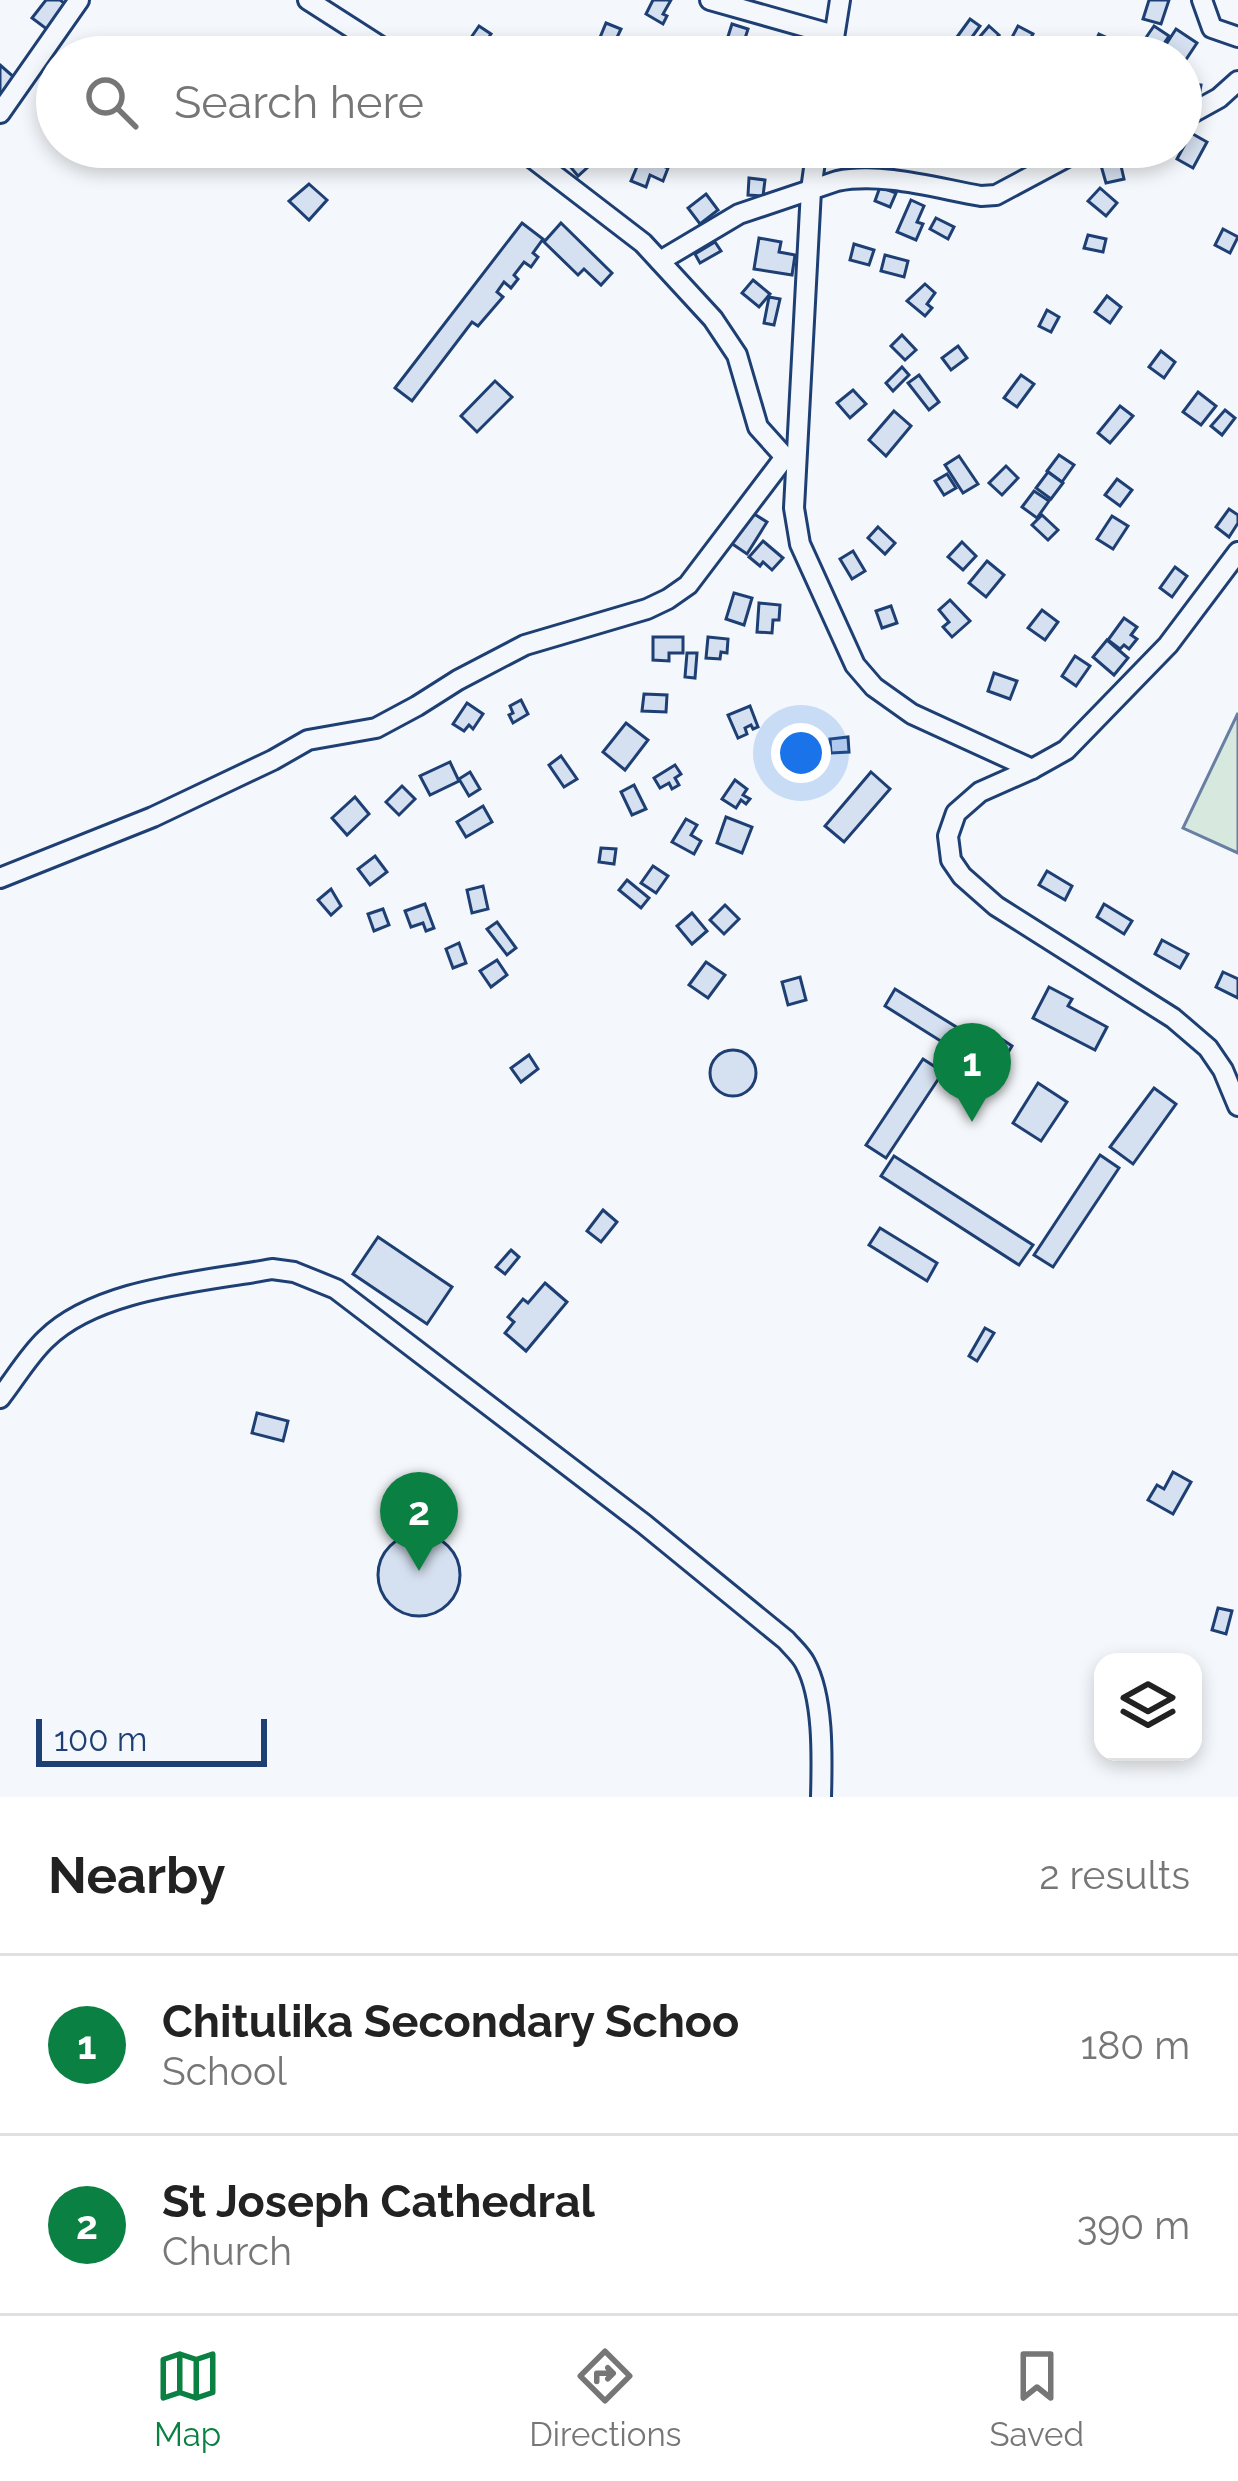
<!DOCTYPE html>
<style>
:root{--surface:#fff;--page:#f6f6f6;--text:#222;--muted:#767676;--line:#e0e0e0;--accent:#0b8043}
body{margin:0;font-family:Raleway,sans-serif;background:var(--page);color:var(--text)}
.controls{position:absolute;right:36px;bottom:36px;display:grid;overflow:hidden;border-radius:24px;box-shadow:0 6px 18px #0003}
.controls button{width:108px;height:108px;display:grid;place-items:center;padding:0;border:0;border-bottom:3px solid var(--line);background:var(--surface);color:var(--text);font:60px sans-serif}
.scale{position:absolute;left:36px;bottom:30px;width:231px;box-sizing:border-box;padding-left:12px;border:6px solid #1d3f73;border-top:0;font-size:33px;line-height:42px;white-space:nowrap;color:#1d3f73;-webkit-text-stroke:9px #f4f7fb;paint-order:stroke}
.you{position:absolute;left:801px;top:753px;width:42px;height:42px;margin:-30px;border:9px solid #fff;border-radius:50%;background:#1a73e8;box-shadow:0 0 0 18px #1a73e833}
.badge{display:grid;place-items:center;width:78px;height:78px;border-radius:50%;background:var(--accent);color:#fff;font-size:39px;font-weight:700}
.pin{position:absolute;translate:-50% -99px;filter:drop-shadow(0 3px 6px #0008)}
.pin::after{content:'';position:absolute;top:63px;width:42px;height:36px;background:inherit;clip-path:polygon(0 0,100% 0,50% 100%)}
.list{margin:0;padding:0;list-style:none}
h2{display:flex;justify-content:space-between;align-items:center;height:156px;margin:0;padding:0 48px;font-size:51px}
h2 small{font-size:39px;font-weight:400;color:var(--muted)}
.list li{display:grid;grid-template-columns:78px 1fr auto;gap:36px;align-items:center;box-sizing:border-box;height:180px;padding:0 48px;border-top:3px solid var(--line)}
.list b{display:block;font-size:45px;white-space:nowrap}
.list p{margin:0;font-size:39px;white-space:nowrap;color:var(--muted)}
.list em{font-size:39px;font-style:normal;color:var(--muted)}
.icon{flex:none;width:66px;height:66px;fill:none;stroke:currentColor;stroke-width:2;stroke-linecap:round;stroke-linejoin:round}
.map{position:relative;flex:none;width:1238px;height:1797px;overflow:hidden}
.search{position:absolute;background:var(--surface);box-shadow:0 6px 18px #0003;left:36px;right:36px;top:36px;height:132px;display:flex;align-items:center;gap:30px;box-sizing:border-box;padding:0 42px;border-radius:66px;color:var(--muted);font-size:45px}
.sheet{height:516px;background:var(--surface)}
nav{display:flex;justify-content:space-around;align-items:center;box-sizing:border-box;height:168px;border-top:3px solid var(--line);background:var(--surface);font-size:33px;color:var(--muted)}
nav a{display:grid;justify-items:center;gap:6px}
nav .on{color:var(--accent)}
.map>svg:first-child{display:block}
.green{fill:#d7e8df;stroke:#687fa3;stroke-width:3}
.building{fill:#d5e0f0;stroke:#1d3f73;stroke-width:3}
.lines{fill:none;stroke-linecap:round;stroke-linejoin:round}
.minor-casing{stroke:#1d3f73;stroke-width:24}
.minor{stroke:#f4f7fb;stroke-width:18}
</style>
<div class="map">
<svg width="1238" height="1797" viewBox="0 0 1238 1797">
<rect width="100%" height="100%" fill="#f4f7fb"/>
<!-- green -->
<path class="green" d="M1238 713V853L1183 828Z"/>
<!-- building -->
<g class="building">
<path d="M46 0H60L67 5 48 30 32 18Z"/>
<path d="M653 0H671L663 14 667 16 663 24 646 14Z"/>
<path d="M1149 0H1169L1161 24 1143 19Z"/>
<path d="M970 19 980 26 967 44 957 37Z"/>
<path d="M606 23 621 29 613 46 599 40Z"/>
<path d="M732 24 748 29 741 51 725 46Z"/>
<path d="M479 26 491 34 475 57H462L459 55Z"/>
<path d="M989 26 999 35 986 49 977 40Z"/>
<path d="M1018 26 1033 34 1023 54 1008 45Z"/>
<path d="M1154 26 1169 36 1155 57H1150L1138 49Z"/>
<path d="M1176 29 1197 43 1181 67V57H1158Z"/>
<path d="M1099 34 1123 45 1117 57H1110L1092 48Z"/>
<path d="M493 38 522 57H481Z"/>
<path d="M0 65 16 79 2 96 0 94Z"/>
<path d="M1187 83 1201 85 1198 102 1184 99Z"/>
<path d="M1191 133 1207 142 1193 168 1177 159Z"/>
<path d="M587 147H610L578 176 568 164Z"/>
<path d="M1026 147H1046L1042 164 1024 160Z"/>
<path d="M641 157 668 168 663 181 650 175 646 187 631 181Z"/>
<path d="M1119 157 1124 179 1106 183 1100 162Z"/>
<path d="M749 178 765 180 763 196 748 195Z"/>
<path d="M309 184 327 200 309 220 289 201Z"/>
<path d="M880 187 896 193 890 207 875 201Z"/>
<path d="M1100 188 1117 203 1106 216 1088 201Z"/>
<path d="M706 194 718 210 700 224 688 208Z"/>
<path d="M911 200 924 206 917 222 923 224 916 240 897 232Z"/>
<path d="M936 218 954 227 948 239 930 229Z"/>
<path d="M522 223 543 239 533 253 538 257 531 267 524 262 514 275 518 279 511 288 504 282 497 292 503 297 478 326 472 322 412 401 395 388Z"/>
<path d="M561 223 612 273 601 285 584 269 578 275 544 242Z"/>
<path d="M1223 229 1238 237 1230 253 1215 245Z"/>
<path d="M1088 235 1106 239 1103 252 1084 248Z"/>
<path d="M759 238 781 242 779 252 795 255 792 275 754 269Z"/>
<path d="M715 242 721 251 700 263 695 254Z"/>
<path d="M854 244 874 250 869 265 850 260Z"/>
<path d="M885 255 908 261 904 277 881 271Z"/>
<path d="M753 280 770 294 759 307 742 293Z"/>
<path d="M925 284 935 293 927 304 932 308 925 316 907 301Z"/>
<path d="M1107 296 1121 307 1110 323 1095 312Z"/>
<path d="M769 297 780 299 774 325 764 323Z"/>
<path d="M1047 310 1059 317 1051 332 1039 326Z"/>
<path d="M902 335 916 350 905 360 891 346Z"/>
<path d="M958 346 967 358 951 370 942 358Z"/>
<path d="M1161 351 1175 362 1164 378 1149 367Z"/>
<path d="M902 367 909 375 893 391 886 383Z"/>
<path d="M919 375 939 402 929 410 908 383Z"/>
<path d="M1021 375 1034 384 1017 407 1004 398Z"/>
<path d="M495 381 512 397 477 432 461 416Z"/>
<path d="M853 390 866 404 850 418 837 403Z"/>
<path d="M1198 392 1216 406 1201 425 1183 412Z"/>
<path d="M1120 406 1133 416 1110 443 1098 433Z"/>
<path d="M1225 410 1235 418 1222 435 1211 426Z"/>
<path d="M894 411 911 426 886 456 869 440Z"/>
<path d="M1059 455 1074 465 1062 482 1047 471Z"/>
<path d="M959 456 978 484 963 493 945 465Z"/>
<path d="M1006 466 1018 478 1002 495 989 483Z"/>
<path d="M1048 472 1063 483 1051 499 1036 488Z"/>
<path d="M947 474 956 488 944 495 935 481Z"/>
<path d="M1117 479 1132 490 1120 506 1105 495Z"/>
<path d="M1034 491 1049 501 1037 518 1022 507Z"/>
<path d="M1229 509 1238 515V523L1229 537 1216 527Z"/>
<path d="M751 512 767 522 747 554 731 543Z"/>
<path d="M1042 515 1058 530 1048 540 1032 525Z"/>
<path d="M1112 516 1128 526 1113 549 1097 539Z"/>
<path d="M878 527 895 543 885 554 868 538Z"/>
<path d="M763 541 783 558 772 570 763 562 760 566 749 557Z"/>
<path d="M962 542 976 556 963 570 948 557Z"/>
<path d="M853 551 865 571 852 579 840 559Z"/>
<path d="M987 561 1004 575 986 597 969 583Z"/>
<path d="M1175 567 1187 576 1172 597 1160 588Z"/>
<path d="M734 593 752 598 744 625 726 619Z"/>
<path d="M950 600 970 621 952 637 943 627 949 622 939 610Z"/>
<path d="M759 603 780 605 779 620H773L772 633 757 632Z"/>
<path d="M891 606 897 623 882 628 876 611Z"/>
<path d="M1042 610 1058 622 1045 640 1028 628Z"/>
<path d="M1124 618 1137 627 1131 635 1137 639 1129 649 1124 645 1120 649 1108 640Z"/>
<path d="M653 637H683V653H669V661L653 660Z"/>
<path d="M708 637 728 639 727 653 721 652 720 659 706 658Z"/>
<path d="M1107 640 1128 658 1114 675 1093 657Z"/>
<path d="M687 653H697L695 678 685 677Z"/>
<path d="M1075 656 1090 666 1076 686 1062 676Z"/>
<path d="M994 673 1017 681 1010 699 988 691Z"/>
<path d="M644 694 667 695 666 712 642 711Z"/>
<path d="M521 700 528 714 513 723 509 715 513 713 510 706Z"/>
<path d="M467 703 483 714 473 729 469 725 464 731 453 724Z"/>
<path d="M750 706 758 727 753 729 751 725 745 728 747 734 738 738 728 715Z"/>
<path d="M626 723 648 740 625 770 603 752Z"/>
<path d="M848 737 849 752 831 753 830 739Z"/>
<path d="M561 756 577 779 564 787 549 765Z"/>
<path d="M450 762 459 781 430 795 420 776Z"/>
<path d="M675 765 681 774 675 778 679 785 672 789 669 783 660 788 654 778Z"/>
<path d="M470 772 480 789 469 796 459 779Z"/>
<path d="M871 772 890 789 844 842 825 826Z"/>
<path d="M735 780 747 789 743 795 750 799 746 804 741 800 736 808 722 799Z"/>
<path d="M634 785 646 809 632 815 621 792Z"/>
<path d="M402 786 415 799 399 815 386 802Z"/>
<path d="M355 797 369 814 347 835 332 818Z"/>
<path d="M483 806 492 822 466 837 457 822Z"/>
<path d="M726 817 752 827 742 853 717 843Z"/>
<path d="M686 819 697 825 691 835 701 841 694 854 672 842Z"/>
<path d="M601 848 616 849 614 864 599 862Z"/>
<path d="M375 856 387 872 370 885 358 869Z"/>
<path d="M653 866 668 876 656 893 641 883Z"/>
<path d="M1047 871 1072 886 1065 900 1039 885Z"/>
<path d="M627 880 649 898 641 908 619 890Z"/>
<path d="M483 886 488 909 472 913 467 890Z"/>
<path d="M331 889 341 906 331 915 318 900Z"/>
<path d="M425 904 434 928 426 931 423 923 411 927 405 911Z"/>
<path d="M1104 904 1132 921 1124 934 1097 917Z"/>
<path d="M725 905 739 919 724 934 710 920Z"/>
<path d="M383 909 389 925 374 931 368 914Z"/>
<path d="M692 913 707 931 692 944 677 926Z"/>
<path d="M497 922 516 948 507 955 487 929Z"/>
<path d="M1162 940 1188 954 1180 968 1155 954Z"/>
<path d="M459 943 466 963 453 968 446 949Z"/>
<path d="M497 960 507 975 491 987 480 971Z"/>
<path d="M706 962 725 975 708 998 689 985Z"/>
<path d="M1223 972 1238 979V998L1216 987Z"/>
<path d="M800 977 806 1000 788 1005 782 982Z"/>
<path d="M1049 987 1072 999 1068 1006 1107 1027 1095 1050 1033 1018Z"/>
<path d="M895 989 958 1028 947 1045 885 1006Z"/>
<path d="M994 1034 1012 1046 1006 1056 988 1045Z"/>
<circle cx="733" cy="1073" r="23"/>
<path d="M529 1055 538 1069 521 1082 511 1068Z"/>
<path d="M923 1059 943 1072 886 1158 866 1145Z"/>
<path d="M1038 1083 1067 1102 1041 1141 1013 1123Z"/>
<path d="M1154 1088 1176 1104 1133 1164 1110 1147Z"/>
<path d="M1100 1155 1119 1168 1053 1267 1034 1255Z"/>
<path d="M894 1156 1033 1245 1019 1265 881 1176Z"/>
<path d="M603 1210 617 1222 601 1242 587 1231Z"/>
<path d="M880 1228 937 1263 927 1281 869 1245Z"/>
<path d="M378 1237 452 1287 427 1324 353 1274Z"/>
<path d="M511 1250 519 1257 505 1274 496 1267Z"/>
<path d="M545 1283 567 1302 526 1351 505 1333 514 1322 508 1317 523 1299 528 1303Z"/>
<path d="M985 1328 994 1333 977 1361 969 1356Z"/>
<path d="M257 1413 288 1421 283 1441 252 1433Z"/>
<path d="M1173 1472 1191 1482 1173 1514 1148 1500 1157 1485 1164 1489Z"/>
<circle cx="419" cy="1575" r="41"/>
<path d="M1218 1608 1232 1611 1226 1634 1212 1630Z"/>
</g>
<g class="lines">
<defs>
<g id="minor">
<path d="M308 0 397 57"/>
<path d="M710 0 834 35"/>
<path d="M1202 0 1212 28 1238 37"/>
<path d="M831 57 840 0"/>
<path d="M0 113 79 0"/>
<path d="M1181 119 1219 98 1238 81"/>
<path d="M518 147 643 243 713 319 737 355 758 427 785 457"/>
<path d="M817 147 811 190 794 508 800 544 855 665 874 687 912 714 1032 769"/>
<path d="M660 261 739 214 837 181C882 172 935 188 981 196L996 195 1069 156 1101 147"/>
<path d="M1238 552 1168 645 1066 750 1032 769 980 792 956 813 948 836 951 860 962 876 996 906 1173 1018 1208 1048 1223 1070 1238 1106"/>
<path d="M0 878 153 817 273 760 308 740 376 728 417 706 458 680 525 645 647 609 668 599 688 585 785 457 796 459"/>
<path d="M0 1398C15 1379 28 1356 46 1339 98 1288 202 1282 272 1269L294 1272 336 1289 644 1524 786 1640C792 1647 801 1655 805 1663 824 1698 822 1758 821 1797"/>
</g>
</defs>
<!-- minor casing -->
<use href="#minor" class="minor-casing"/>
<!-- minor -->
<use href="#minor" class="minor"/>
</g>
</svg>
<div class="controls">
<button><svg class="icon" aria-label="layers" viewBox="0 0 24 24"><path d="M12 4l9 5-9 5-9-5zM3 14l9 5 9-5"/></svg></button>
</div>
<div class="scale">100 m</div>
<div class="you"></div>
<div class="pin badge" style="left:972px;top:1122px">1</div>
<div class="pin badge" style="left:419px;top:1571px">2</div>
<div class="search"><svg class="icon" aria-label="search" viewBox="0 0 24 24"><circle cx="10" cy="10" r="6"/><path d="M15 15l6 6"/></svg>Search here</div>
</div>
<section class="sheet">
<h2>Nearby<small>2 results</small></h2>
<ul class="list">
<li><span class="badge">1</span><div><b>Chitulika Secondary Schoo</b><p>School</p></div><em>180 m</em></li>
<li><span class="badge">2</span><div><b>St Joseph Cathedral</b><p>Church</p></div><em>390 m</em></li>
</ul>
</section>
<nav>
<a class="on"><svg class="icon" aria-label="map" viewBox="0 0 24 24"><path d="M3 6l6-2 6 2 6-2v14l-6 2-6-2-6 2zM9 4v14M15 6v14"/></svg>Map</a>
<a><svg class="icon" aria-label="directions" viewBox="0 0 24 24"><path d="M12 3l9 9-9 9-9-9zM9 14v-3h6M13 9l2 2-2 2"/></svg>Directions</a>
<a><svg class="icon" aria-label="saved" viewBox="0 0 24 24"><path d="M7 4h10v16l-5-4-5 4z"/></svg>Saved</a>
</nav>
